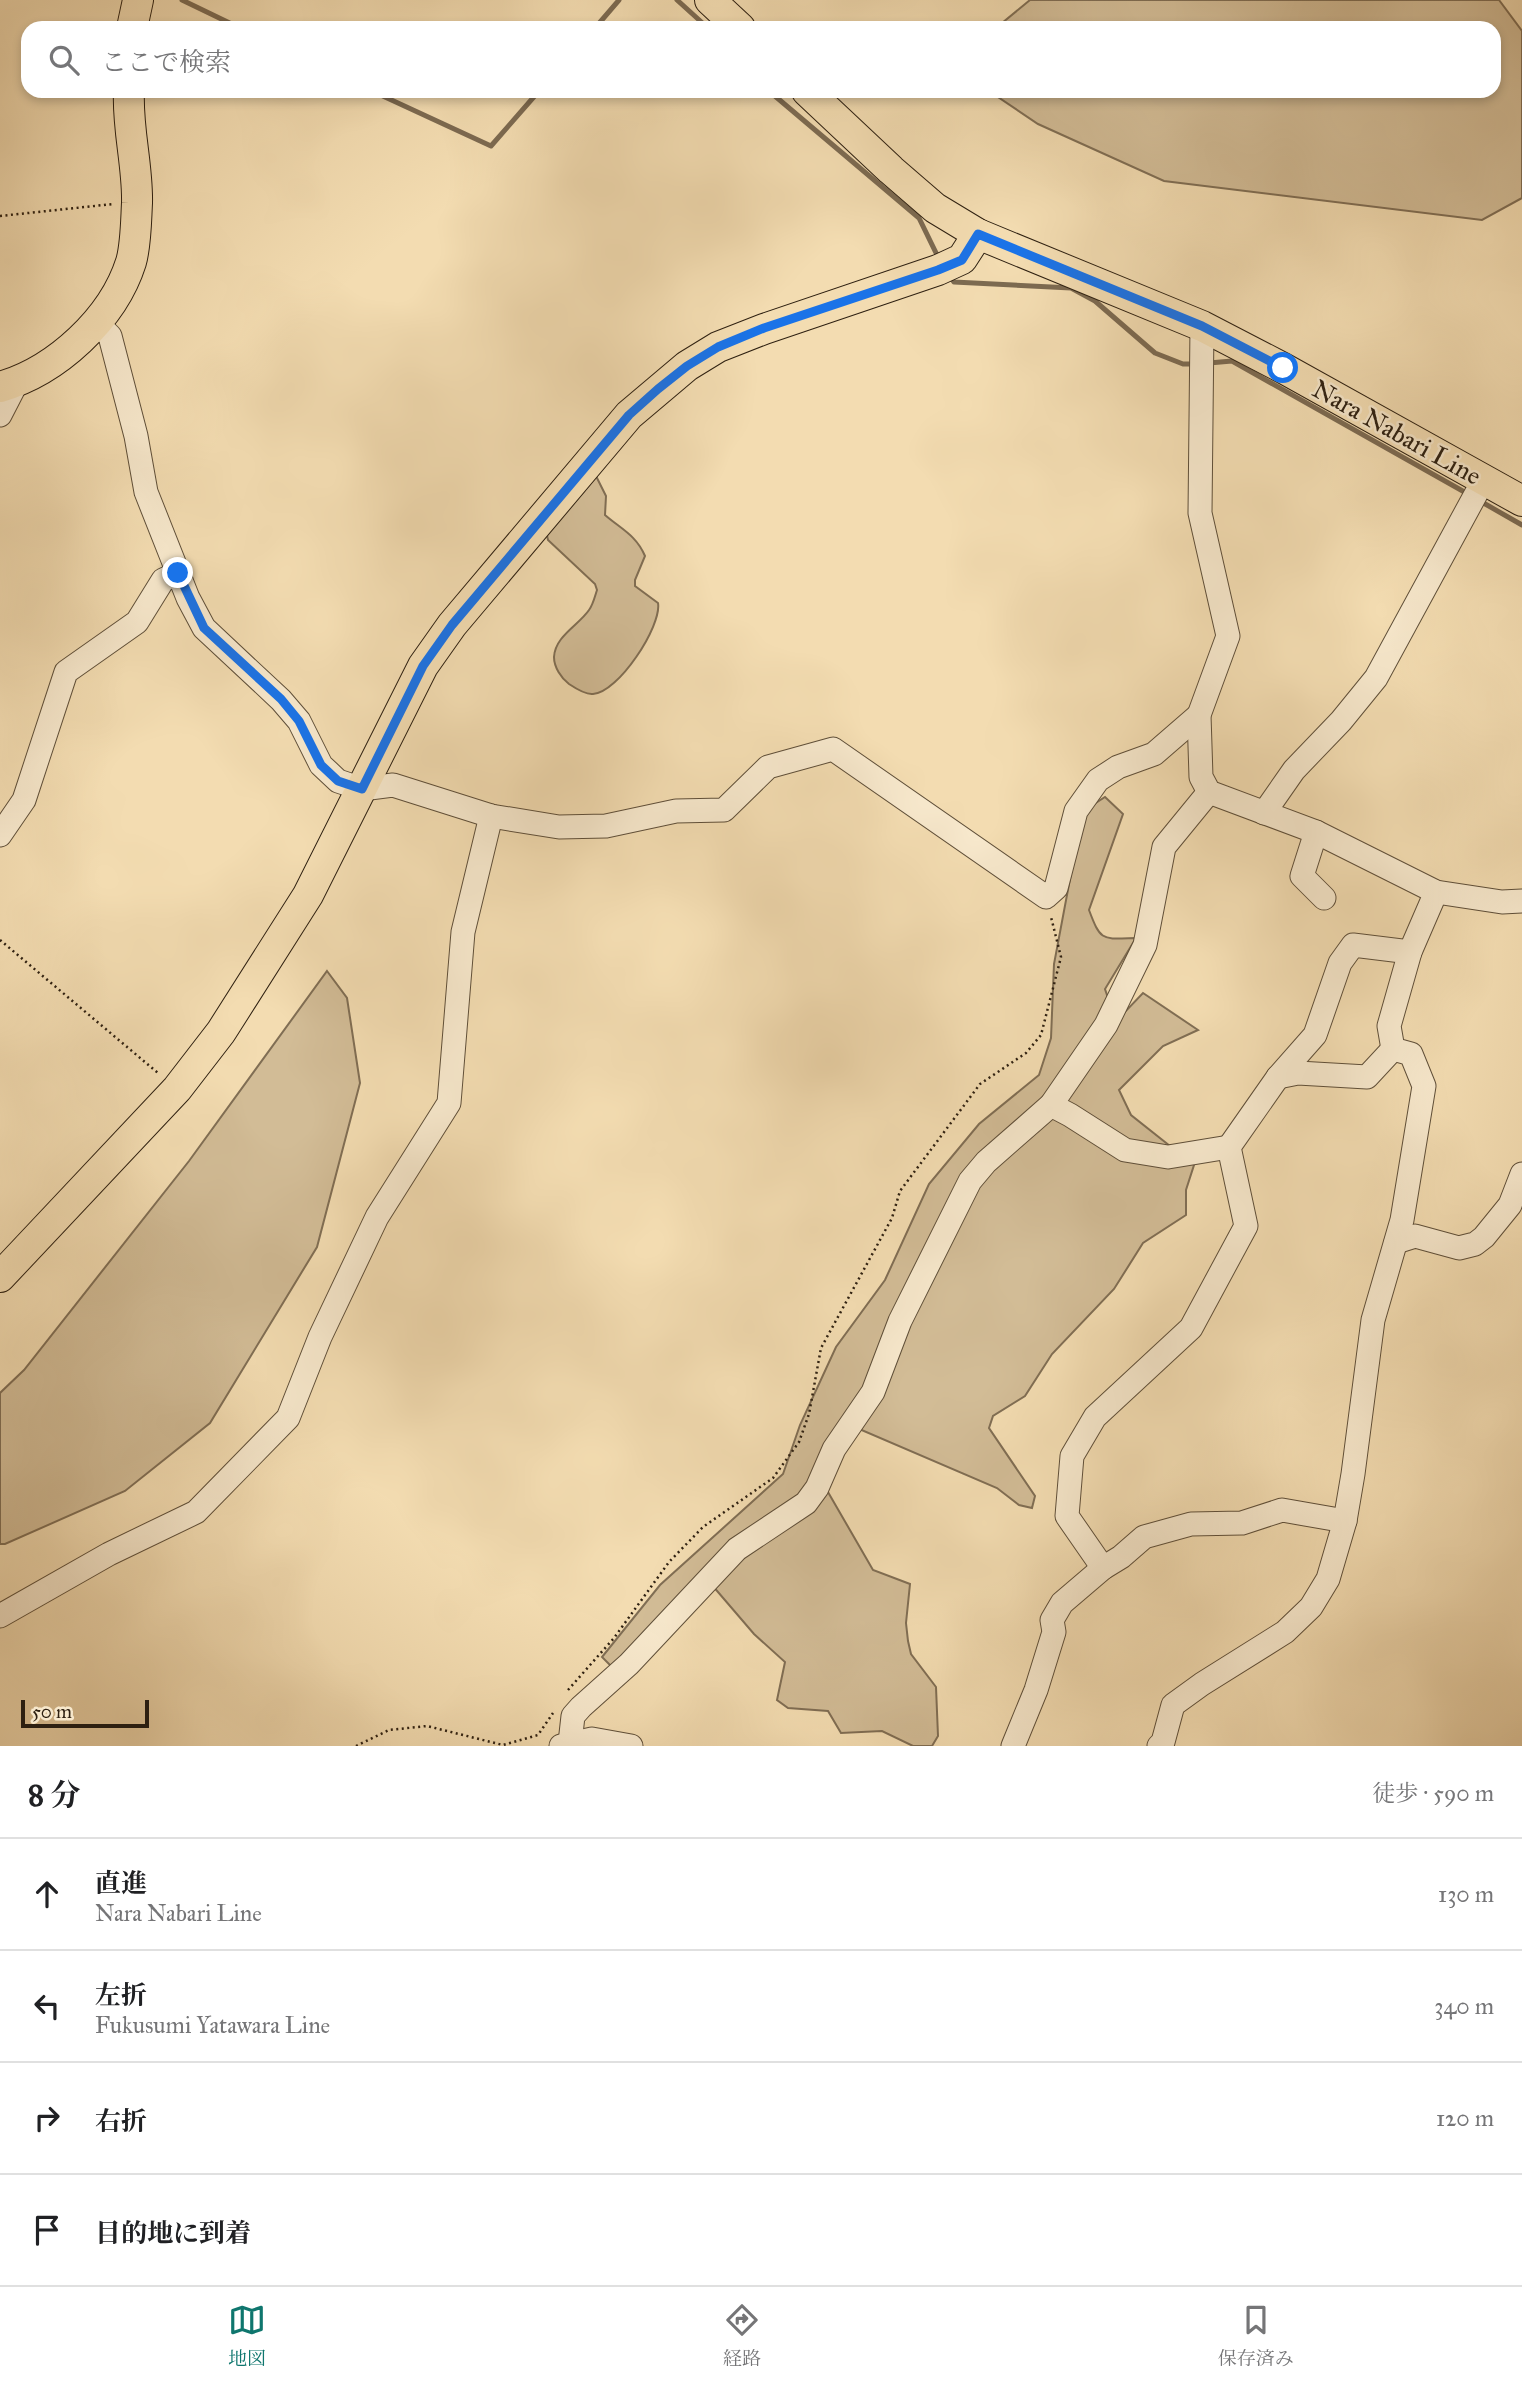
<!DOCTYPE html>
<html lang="ja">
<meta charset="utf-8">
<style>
:root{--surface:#fff;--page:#f2f2f2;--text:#202124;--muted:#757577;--line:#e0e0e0;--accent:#0f766e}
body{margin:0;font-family:"IM FELL Great Primer","Noto Serif JP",serif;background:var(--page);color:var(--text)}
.scale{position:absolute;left:21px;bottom:18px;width:128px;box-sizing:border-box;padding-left:7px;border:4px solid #2e2011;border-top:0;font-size:19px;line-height:24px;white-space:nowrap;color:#2e2011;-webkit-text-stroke:5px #f7e8cc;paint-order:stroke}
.stop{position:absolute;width:21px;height:21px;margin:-16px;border:5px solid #1a73e8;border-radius:50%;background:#fff}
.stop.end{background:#1a73e8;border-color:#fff;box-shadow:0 2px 7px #0008}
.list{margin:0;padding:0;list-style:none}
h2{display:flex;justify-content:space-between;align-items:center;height:91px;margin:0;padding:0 28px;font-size:30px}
h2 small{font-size:23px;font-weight:400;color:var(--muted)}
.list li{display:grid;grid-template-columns:46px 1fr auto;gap:21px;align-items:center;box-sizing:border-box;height:112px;padding:0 28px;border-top:2px solid var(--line)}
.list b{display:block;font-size:26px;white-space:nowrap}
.list p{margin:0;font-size:23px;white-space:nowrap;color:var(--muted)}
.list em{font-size:23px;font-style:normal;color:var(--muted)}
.icon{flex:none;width:38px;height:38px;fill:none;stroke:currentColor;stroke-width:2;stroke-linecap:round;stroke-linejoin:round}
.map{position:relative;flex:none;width:1522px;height:1746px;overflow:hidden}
.search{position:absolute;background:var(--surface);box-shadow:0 4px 10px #0003;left:21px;right:21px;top:21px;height:77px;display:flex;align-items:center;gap:18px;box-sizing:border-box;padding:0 24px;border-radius:21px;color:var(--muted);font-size:26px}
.sheet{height:539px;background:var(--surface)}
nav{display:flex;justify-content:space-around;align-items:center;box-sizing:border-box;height:98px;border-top:2px solid var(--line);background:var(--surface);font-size:19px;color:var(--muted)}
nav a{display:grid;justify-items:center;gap:4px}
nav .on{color:var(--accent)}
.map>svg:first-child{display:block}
.green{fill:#d2bc96;stroke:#806e54;stroke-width:2}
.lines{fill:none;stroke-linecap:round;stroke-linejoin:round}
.stream{stroke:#7c6a51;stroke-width:5}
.minor-casing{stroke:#5f4f39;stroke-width:25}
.major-casing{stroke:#2e2011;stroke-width:32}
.path{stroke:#2e2011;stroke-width:2.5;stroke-dasharray:2 3.5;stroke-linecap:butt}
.minor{stroke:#f7e8cc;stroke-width:23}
.major{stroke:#f3dcb1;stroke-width:30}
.route{stroke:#1a73e8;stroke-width:9}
.labels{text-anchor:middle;stroke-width:5;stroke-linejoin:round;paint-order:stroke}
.street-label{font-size:26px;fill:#2e2011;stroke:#f7e8cc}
</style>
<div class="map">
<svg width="1522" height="1746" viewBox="0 0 1522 1746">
<rect width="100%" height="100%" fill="#f3dcb1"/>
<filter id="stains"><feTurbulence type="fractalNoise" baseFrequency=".00286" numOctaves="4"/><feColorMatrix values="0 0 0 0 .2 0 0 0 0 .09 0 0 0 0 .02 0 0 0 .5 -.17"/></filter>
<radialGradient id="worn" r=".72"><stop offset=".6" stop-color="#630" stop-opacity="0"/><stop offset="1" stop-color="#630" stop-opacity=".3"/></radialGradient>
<!-- green -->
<g class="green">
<path d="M1030 0H1499L1522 31V198L1482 220 1164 181 1038 124 989 91H1494V28H996Z"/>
<path d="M594 472 606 496 605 515C621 529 636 535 645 556L635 580V586L658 603C662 626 618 693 593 694 586 695 575 688 569 684 561 678 554 667 554 657 555 636 579 625 589 610 593 605 595 596 597 590L595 584 548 540 546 531Z"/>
<path d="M1105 797 1123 814 1089 910C1101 942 1102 939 1136 938L1105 989 1109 1001 1124 1013 1143 993 1198 1030 1163 1046 1119 1090 1131 1115 1194 1165 1186 1190V1215L1143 1243 1114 1289 1052 1354 1025 1396 993 1416 989 1428 1035 1496 1032 1508 1019 1505 997 1488 850 1425 817 1473 873 1570 910 1584 906 1623 908 1641 911 1654 936 1687 938 1736 932 1746H913L882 1731 841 1733 828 1711 788 1708 777 1700 785 1662 754 1634 706 1578 612 1667 602 1657 660 1585 783 1474 800 1425 836 1347 885 1280 929 1184 979 1124 1039 1075 1051 1038 1054 964 1076 847 1088 808Z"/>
<path d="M327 971 347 998 360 1083 317 1247 210 1423 125 1491 5 1544H0V1393L24 1370 189 1161Z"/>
</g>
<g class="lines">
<!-- stream -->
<g class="stream">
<path d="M182 0 240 28"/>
<path d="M677 0 708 28"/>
<path d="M595 28 619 0"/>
<path d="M372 91 491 146 539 91"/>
<path d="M769 91 919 218 939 259"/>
<path d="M950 276 954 282 1071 288 1095 301 1155 353 1183 364H1195"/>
<path d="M1209 363 1232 361 1468 494"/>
<path d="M1480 501 1522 525"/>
</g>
<defs>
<g id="minor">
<path d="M97 323 110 336 136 436 146 492 188 598 204 628 281 700 299 721 321 765 338 781 362 789 393 785 491 816 559 827 606 826 676 811 724 810 768 767 833 749 1046 897 1056 888 1076 811 1098 780 1118 767 1154 754 1199 715"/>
<path d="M1202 326 1200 513 1228 636 1199 715 1201 777 1209 792 1316 832 1436 892 1502 902 1522 901"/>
<path d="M0 415 17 382"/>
<path d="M1264 813 1294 770 1341 721 1376 678 1483 481"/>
<path d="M1316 832 1302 876 1324 898"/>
<path d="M0 835 24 800 66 672 137 622 163 580 178 573"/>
<path d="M1278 1077 1298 1073 1367 1077 1393 1049"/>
<path d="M1051 1105 1070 1115 1125 1150 1168 1157 1229 1147"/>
<path d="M1396 1242 1415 1236 1459 1248 1475 1244 1484 1237 1510 1205 1522 1174"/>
<path d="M1103 1568 1067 1516 1072 1456 1095 1417 1191 1328 1246 1226 1229 1147 1278 1077 1315 1035 1340 963 1353 945 1410 952"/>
<path d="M0 1616 109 1554 196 1512 288 1418 320 1337 377 1217 449 1103 463 932 491 816"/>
<path d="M570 1743 573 1716 581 1707 629 1664 737 1549 806 1503 817 1488 834 1449 873 1392 900 1321 970 1181 986 1162 1051 1105 1106 1025 1145 945 1164 847 1209 792"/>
<path d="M561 1746 592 1739 631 1746"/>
<path d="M1013 1746 1036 1690 1054 1632 1052 1620 1062 1603 1103 1568 1121 1557 1144 1537 1191 1524 1242 1523 1282 1510 1345 1521"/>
<path d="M1159 1746 1163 1742 1173 1705 1202 1684 1285 1632 1311 1607 1328 1579 1345 1521 1353 1474 1373 1320 1402 1220 1424 1086 1411 1054 1393 1049 1389 1026 1410 952 1436 892"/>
</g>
<g id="major">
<path d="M710 0 740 28"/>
<path d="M132 28 138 0"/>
<path d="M807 91 891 170 935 208 978 234 1202 326 1283 368 1522 501"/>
<path d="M0 387C56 371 113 319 131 262 136 245 136 221 137 203 138 166 127 128 129 91"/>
<path d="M0 1277 177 1089 221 1032 308 895 423 666 452 625 629 415 687 366 718 347 764 329 938 270 962 259 978 234"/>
</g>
</defs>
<!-- minor casing -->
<use href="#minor" class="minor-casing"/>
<!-- major casing -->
<use href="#major" class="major-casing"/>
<!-- path -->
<g class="path">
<path d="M0 216 113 204"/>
<path d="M0 940 158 1073"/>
<path d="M568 1690 614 1638 669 1562 703 1527 773 1478 799 1442 809 1414 821 1348 892 1218 900 1191 980 1084 1026 1053 1041 1035 1061 957 1051 917"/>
<path d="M356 1746 389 1730 427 1726 503 1745 538 1735 553 1713"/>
</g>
<!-- minor -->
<use href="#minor" class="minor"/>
<!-- major -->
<use href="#major" class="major"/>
</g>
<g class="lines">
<!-- route -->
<path class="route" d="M178 573 204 628 281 699 299 721 321 765 338 781 362 789 423 666 452 625 629 415 658 389 687 366 718 347 764 328 938 270 962 260 978 234 1202 326 1283 368"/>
</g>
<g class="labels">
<!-- street labels -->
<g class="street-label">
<text transform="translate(1397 432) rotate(29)" y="9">Nara Nabari Line</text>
</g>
</g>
<rect width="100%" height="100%" filter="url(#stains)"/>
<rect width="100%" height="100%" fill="url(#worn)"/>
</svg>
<div class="scale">50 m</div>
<div class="stop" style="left:1283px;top:368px"></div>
<div class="stop end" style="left:178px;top:573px"></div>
<div class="search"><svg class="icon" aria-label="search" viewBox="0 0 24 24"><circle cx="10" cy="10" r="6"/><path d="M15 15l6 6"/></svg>ここで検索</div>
</div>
<section class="sheet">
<h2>8 分<small>徒歩 · 590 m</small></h2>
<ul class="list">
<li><svg class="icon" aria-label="ahead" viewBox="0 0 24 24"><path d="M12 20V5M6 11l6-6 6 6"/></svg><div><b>直進</b><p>Nara Nabari Line</p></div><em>130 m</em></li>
<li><svg class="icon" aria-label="left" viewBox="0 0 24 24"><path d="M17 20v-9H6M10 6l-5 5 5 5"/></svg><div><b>左折</b><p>Fukusumi Yatawara Line</p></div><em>340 m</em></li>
<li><svg class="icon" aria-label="right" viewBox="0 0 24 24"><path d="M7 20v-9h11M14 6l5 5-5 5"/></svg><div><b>右折</b></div><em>120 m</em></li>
<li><svg class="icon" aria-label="arrive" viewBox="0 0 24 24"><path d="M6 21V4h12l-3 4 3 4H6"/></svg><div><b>目的地に到着</b></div></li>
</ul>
</section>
<nav>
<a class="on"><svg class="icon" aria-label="map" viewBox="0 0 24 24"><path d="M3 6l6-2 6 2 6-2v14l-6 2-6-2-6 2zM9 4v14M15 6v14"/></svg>地図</a>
<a><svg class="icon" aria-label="directions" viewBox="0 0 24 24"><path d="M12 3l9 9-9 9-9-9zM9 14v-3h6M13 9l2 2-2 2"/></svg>経路</a>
<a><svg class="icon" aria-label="saved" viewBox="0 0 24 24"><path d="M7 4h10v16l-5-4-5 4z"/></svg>保存済み</a>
</nav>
